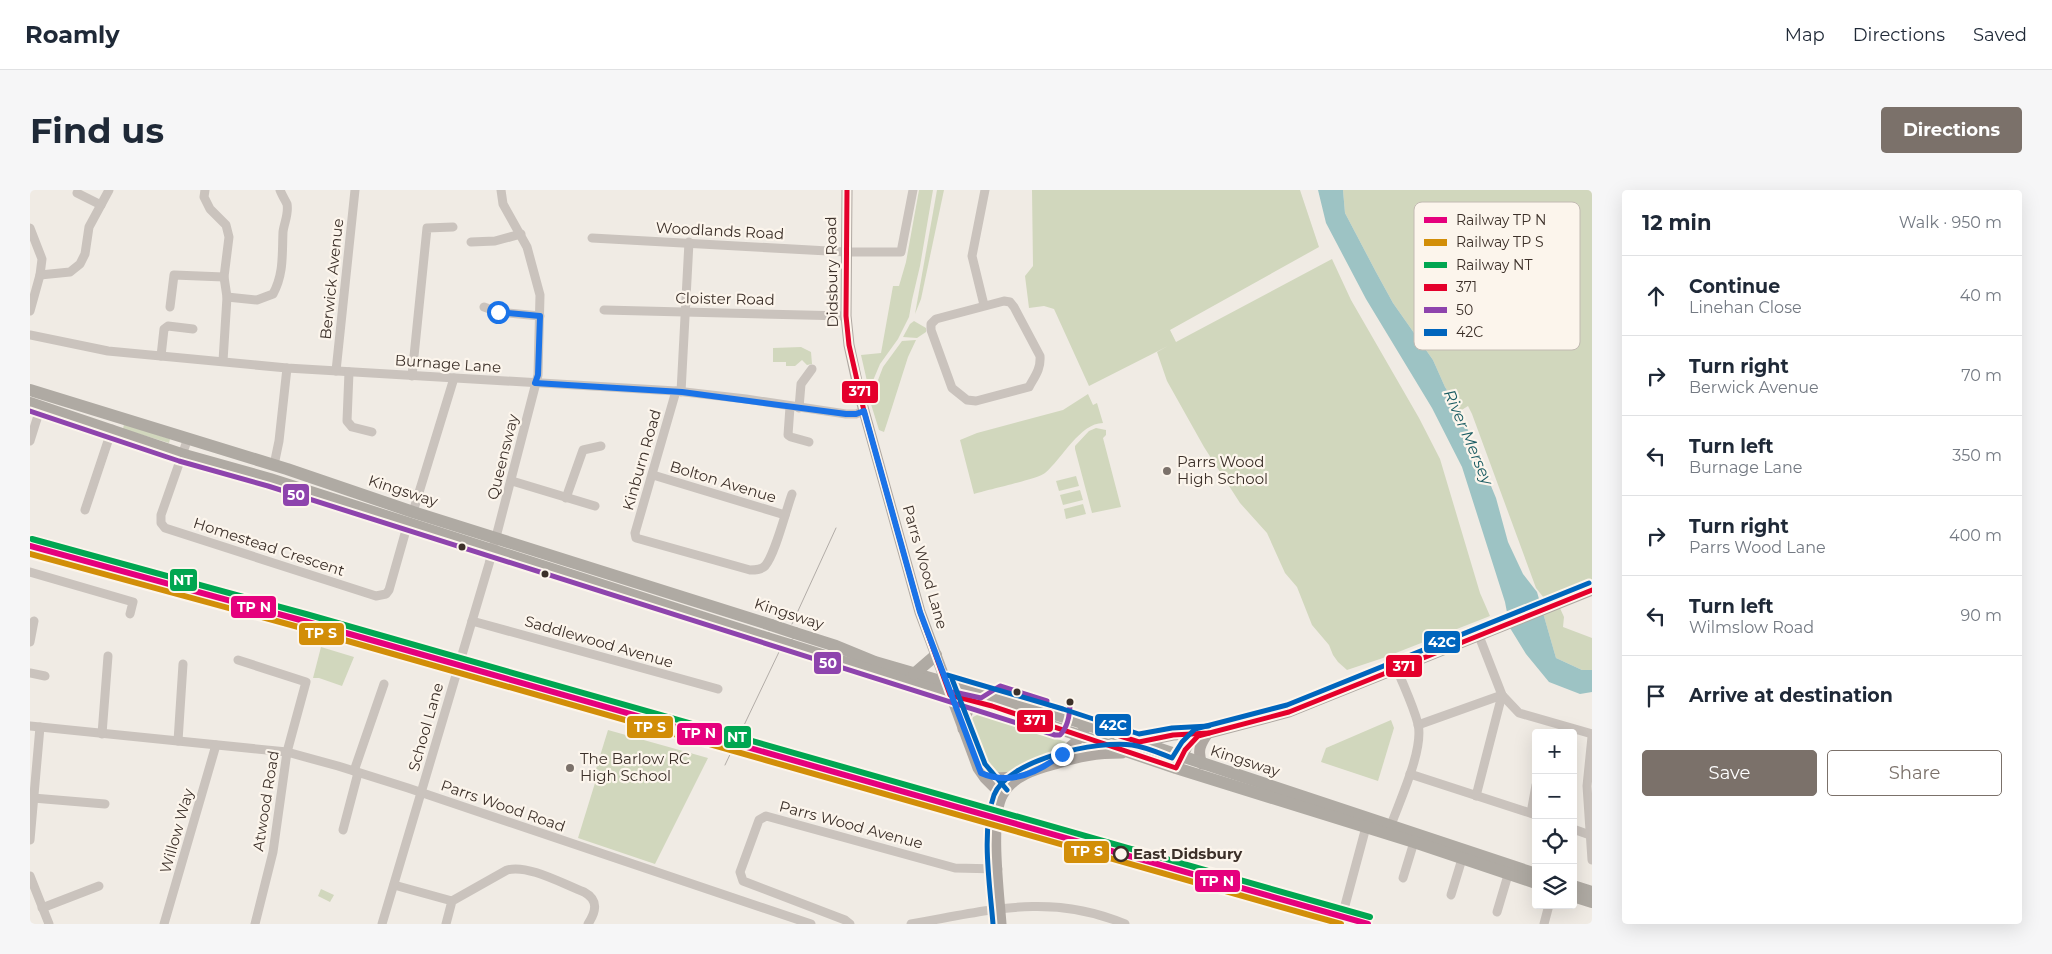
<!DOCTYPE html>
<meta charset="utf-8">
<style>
:root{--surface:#fff;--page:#f6f6f7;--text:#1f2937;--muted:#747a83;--line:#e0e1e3;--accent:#7b716a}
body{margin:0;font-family:Montserrat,sans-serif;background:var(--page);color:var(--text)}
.controls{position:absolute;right:15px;bottom:15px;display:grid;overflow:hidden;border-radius:5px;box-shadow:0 5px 20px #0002}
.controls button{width:45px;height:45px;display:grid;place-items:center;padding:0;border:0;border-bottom:1px solid var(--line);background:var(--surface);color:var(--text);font:25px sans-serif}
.stop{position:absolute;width:15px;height:15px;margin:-11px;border:4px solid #1a73e8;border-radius:50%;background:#fff}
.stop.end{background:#1a73e8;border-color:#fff;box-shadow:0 1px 5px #0008}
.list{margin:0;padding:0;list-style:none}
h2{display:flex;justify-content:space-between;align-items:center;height:65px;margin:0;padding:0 20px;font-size:21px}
h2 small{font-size:16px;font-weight:400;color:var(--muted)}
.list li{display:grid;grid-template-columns:32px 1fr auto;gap:15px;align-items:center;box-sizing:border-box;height:80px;padding:0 20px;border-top:1px solid var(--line)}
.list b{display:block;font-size:19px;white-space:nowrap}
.list p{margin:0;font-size:16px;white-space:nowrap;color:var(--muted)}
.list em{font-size:16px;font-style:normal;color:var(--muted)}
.actions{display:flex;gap:10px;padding:15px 20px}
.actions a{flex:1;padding:11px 0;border:1px solid var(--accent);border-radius:5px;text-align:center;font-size:18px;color:var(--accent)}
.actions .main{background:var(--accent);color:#fff}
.icon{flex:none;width:28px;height:28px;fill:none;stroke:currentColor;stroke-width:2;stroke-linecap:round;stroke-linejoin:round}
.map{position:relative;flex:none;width:1562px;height:734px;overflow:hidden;border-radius:5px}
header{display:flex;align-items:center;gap:30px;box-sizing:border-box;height:70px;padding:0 25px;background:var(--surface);border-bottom:1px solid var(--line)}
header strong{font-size:24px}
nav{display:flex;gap:28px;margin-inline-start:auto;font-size:18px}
.intro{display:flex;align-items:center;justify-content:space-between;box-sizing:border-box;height:120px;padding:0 30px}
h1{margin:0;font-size:35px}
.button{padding:12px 22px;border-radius:5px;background:var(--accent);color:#fff;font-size:18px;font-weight:700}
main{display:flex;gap:30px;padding:0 30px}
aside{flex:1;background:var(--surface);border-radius:5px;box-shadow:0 5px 20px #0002}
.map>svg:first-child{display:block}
.green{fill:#d1d7bd}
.water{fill:#9dc3c4}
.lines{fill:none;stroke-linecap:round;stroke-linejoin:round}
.minor{stroke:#cac3bd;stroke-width:9}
.major{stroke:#afa8a2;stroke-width:11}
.highway{stroke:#afaaa3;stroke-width:12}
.tram{stroke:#b2aca7;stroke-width:1}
.highway-bridge{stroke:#afaaa3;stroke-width:12}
.bus-1-casing{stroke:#fcf5ec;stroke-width:9}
.bus-2-casing{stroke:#fcf5ec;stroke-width:9}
.bus-3-casing{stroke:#fcf5ec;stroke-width:9}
.bus-1{stroke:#e4002b;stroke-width:5}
.bus-2{stroke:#8e44ad;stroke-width:5}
.bus-3{stroke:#0065bd;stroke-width:5}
.rail-1-casing{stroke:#fcf5ec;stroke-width:10}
.rail-2-casing{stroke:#fcf5ec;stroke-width:10}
.rail-3-casing{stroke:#fcf5ec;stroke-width:10}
.rail-1{stroke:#e5007d;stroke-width:6}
.rail-2{stroke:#d28e08;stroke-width:6}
.rail-3{stroke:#00a651;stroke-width:6}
.route{stroke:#1a73e8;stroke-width:6}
.poi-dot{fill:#7b716a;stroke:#fcf5ec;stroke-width:2}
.bus-dot{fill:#3c3029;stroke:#fcf5ec;stroke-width:2}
.stop-dot{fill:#fcf5ec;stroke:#3c3029;stroke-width:2.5}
.labels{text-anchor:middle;stroke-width:4.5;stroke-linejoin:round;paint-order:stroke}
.street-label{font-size:15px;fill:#3c3029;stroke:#fcf5ec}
.poi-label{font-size:15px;fill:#3c3029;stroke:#fcf5ec;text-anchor:start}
.stop-label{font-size:15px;font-weight:bold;fill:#3c3029;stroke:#fcf5ec;text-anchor:start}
.water-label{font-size:16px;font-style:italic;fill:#1a5c63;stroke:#fcf5ec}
.key{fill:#fcf5ec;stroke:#c2bab2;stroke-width:1}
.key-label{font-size:14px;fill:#3c3029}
.line-badge{stroke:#fcf5ec;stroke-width:2}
.badge-label{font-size:14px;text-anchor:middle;font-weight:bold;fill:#fff}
</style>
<header>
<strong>Roamly</strong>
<nav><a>Map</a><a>Directions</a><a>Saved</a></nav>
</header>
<div class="intro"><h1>Find us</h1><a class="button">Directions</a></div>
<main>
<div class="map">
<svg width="1562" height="734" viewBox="0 0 1562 734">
<rect width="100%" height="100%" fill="#f0ebe4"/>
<!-- green -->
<g class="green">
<path d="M889 0H903L890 76 882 110 879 127 868 149 850 174 839 200 831 165 851 163 863 96H869L876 72Z"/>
<path d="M907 0H914L891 109 885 124Z"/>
<path d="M1002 0H1270L1289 57 1140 140 1146 152 1302 69 1321 110 1389 228 1410 269 1450 403 1460 426 1353 468 1317 480 1308 472 1303 465 1299 455 1282 435 1267 397 1255 383 1237 343 1210 313 1174 257 1137 191 1127 162 1138 156 1059 196 1024 119 1014 116 999 118 995 86 1003 76Z"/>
<path d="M1313 0H1562V391L1519 409 1514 408 1506 398 1442 224 1438 216 1430 221 1415 197 1403 170 1363 113 1346 82 1315 23Z"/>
<path d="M884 131 896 138V142L887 148 873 147 880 134Z"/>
<path d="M886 150 878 167 857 233 854 242 849 240 840 211 853 177 872 151Z"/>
<path d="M771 157 781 162 782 174 777 175 772 170 765 176H756V172H743V158Z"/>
<path d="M1058 204 1063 215 1067 213 1073 233C1050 233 1032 269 1015 283 1008 289 956 300 944 304L930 250 947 243 1033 220Z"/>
<path d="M94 234 140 249 139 253 93 239Z"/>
<path d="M1066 238 1076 240V245L1073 248 1091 317 1062 323 1045 259V256L1059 241Z"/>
<path d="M1046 286 1049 296 1029 301 1026 291Z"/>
<path d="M1050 300 1053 310 1033 315 1030 305Z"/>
<path d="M1053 314 1056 324 1036 329 1034 319Z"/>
<path d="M1529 416 1534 427 1533 437 1562 448V480H1552L1526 468 1513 423Z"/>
<path d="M291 457 324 467 312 496 289 488H283Z"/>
<path d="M951 523 1036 552 1021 565 974 586 959 581 939 537 943 527Z"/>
<path d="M1361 530 1364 538 1348 591 1291 572 1296 558Z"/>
<path d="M578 540 678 568 625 674 548 648 569 580 566 579Z"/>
<path d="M291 699 304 705 300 712 288 706Z"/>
</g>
<!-- water -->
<path class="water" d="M1288 0H1313L1315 23 1346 82 1363 113 1403 170 1415 197 1430 221 1466 308 1478 352 1493 384 1507 402 1526 468 1552 480H1562V502L1550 504 1519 492 1496 464 1480 438 1475 412 1432 277 1402 218 1336 109 1296 33Z"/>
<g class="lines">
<!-- minor -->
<g class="minor">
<path d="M175 0 174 7 180 19 196 35 199 47 194 87 197 107 193 171"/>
<path d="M47 3 71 15"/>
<path d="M0 38 12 69 10 85 0 121"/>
<path d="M562 48 816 62H871L883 0"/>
<path d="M441 52 465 51 491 44"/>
<path d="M10 85 40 82 50 74 55 64 59 37 79 0"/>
<path d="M197 107 227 110 243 104C254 84 252 64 253 42 254 33 259 24 257 14 255 10 252 5 250 0"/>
<path d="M974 111 980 112 984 117 1010 166C1011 179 1005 186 999 197L946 211 937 210 922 198 901 140V134L906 129Z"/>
<path d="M954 115 942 66 955 0"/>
<path d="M140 117 144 85 194 87"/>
<path d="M454 117 468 122 510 126"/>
<path d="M574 120 816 126"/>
<path d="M0 145 78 161 257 178 646 201 716 209 816 224H826L834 221"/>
<path d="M131 166 134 139 138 136 163 139"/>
<path d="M306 181 325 0"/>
<path d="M319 182 317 231 322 237 342 242"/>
<path d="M382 186 397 38 423 37"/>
<path d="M646 201 605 343 606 348 720 380C725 380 731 380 735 376 745 365 756 320 762 304"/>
<path d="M651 202 659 52"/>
<path d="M760 217 758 245 761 247 779 252"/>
<path d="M769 218 771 194 782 179"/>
<path d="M158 248 131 325V333L135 338 346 406 356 404 359 400 378 333"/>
<path d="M0 251 11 216"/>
<path d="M244 275 249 251 257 178"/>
<path d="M623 285 755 325"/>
<path d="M482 291 565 316"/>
<path d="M536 308 553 260 571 256"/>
<path d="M55 320 82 239"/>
<path d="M383 322 424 188"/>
<path d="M0 382 103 412 100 424"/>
<path d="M442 431 688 499"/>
<path d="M1449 446 1472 505 1489 523 1562 544"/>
<path d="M0 452 4 431"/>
<path d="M208 470 276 492 257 562 243 662 225 734"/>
<path d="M0 483 15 486"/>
<path d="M1388 535 1472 505"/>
<path d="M0 536 257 562 308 576 378 598 781 734"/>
<path d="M72 544 78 466"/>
<path d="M1562 547 1557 596 1562 670"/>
<path d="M148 551 153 474"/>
<path d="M324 581 354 494"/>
<path d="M1380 584 1506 625"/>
<path d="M1446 606 1472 505"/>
<path d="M3 608 75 614"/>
<path d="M1501 623 1506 595"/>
<path d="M1361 635C1370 610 1394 559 1388 534 1383 515 1374 497 1367 479"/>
<path d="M1543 639 1560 645"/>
<path d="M313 640 328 583"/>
<path d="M0 650 10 537"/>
<path d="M0 686 19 734"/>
<path d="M1373 688 1384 652"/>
<path d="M364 695 422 711"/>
<path d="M1421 705 1432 669"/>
<path d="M12 718 69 696"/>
<path d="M1467 722 1478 685"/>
<path d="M134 734 186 555"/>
<path d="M352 734 459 374 508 185 510 105 497 57 473 14 471 0"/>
<path d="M416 734 422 711 477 680C498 674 533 694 554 702 569 710 566 722 558 734"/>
<path d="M820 734 815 730 713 691 710 682 729 630 736 626 925 678 968 679"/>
<path d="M881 734C957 721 1020 702 1095 734"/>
<path d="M1310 734 1336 637"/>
<path d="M1514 734 1519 715"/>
</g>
<!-- major -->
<g class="major">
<path d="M817 0 816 126 819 155 831 210 890 422 948 578 955 588 972 605"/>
<path d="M933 539C934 526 937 517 950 513"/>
<path d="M1109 552 1143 545 1174 543"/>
<path d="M1023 571 1046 552 1055 538"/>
<path d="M1148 574 1159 553 1168 546 1259 522 1562 400"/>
<path d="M1172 574C1167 561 1170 554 1178 543"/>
<path d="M953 584 965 588 988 587"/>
<path d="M971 734C969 705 959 627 973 604 983 586 1006 579 1025 574 1049 566 1067 563 1092 563"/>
</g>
<!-- highway -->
<g class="highway">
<path d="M0 200 257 279 383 322 741 435"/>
<path d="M0 213 151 264 240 289 737 448"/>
<path d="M765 443 806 456 845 472 1031 526 1506 684"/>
<path d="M760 455 881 493 962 516 1146 578 1384 652 1506 693"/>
<path d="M884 484 906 465"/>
<path d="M1543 696 1562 702"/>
<path d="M1543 706 1562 712"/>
</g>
<!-- tram -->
<g class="tram">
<path d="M762 434 806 338"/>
<path d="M695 575 749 462"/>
</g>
<!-- highway-bridge -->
<g class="highway-bridge">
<path d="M741 435 765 443"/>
<path d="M737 448 760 455"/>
</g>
<defs>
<g id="bus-1">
<path d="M817 0 816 126 819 155 834 221 890 422 920 505 962 516 1146 578 1155 560 1168 546 1259 522 1562 400"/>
<path d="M1087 545 1109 552 1143 545 1179 543"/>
</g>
<g id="bus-2">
<path d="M0 221 149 271 238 296 1025 545H1030C1038 537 1040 522 1040 512"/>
<path d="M924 502 951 508 970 496 1017 511"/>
</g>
<g id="bus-3">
<path d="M917 485 1033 519 1109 544 1142 538 1179 536"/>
<path d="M922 489 955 574 977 600"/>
<path d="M963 734C960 696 951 641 964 605 978 569 1068 550 1102 555 1116 557 1129 563 1142 568L1152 552 1165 539 1257 515 1559 393"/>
</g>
</defs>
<!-- bus-1 casing -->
<use href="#bus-1" class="bus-1-casing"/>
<!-- bus-2 casing -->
<use href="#bus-2" class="bus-2-casing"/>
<!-- bus-3 casing -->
<use href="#bus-3" class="bus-3-casing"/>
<!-- bus-1 -->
<use href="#bus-1" class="bus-1"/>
<!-- bus-2 -->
<use href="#bus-2" class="bus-2"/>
<!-- bus-3 -->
<use href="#bus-3" class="bus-3"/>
<defs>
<path id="rail-1" d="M0 356 274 431 1338 734"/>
<path id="rail-2" d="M0 364 272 438 1311 734"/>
<path id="rail-3" d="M2 349 276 424 1340 727"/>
</defs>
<!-- rail-1 casing -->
<use href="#rail-1" class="rail-1-casing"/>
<!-- rail-2 casing -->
<use href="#rail-2" class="rail-2-casing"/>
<!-- rail-3 casing -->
<use href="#rail-3" class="rail-3-casing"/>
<!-- rail-1 -->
<use href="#rail-1" class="rail-1"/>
<!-- rail-2 -->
<use href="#rail-2" class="rail-2"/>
<!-- rail-3 -->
<use href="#rail-3" class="rail-3"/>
</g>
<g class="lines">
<!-- route -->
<path class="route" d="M468 122 510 126 508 185 505 193 652 202 816 224H826L834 221 890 422 951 583C980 596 1009 582 1032 564"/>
</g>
<!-- markers -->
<g class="poi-dot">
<circle cx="1137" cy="281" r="5"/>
<circle cx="540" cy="578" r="5"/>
</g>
<g class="bus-dot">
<circle cx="432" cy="357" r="4.5"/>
<circle cx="515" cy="384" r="4.5"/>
<circle cx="987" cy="502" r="4.5"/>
<circle cx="1040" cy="512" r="4.5"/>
</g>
<circle class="stop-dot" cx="1091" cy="664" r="7"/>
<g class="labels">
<!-- street labels -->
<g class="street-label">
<text transform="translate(690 41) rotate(3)" y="5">Woodlands Road</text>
<text transform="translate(802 82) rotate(-91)" y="5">Didsbury Road</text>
<text transform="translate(302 89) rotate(-84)" y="5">Berwick Avenue</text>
<text transform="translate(695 109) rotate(1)" y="5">Cloister Road</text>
<text transform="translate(418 174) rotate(4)" y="5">Burnage Lane</text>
<text transform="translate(473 267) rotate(-76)" y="5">Queensway</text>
<text transform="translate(612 270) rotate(-74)" y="5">Kinburn Road</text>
<text transform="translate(693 292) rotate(17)" y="5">Bolton Avenue</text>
<text transform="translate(373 301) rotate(18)" y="5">Kingsway</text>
<text transform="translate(239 357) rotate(18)" y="5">Homestead Crescent</text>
<text transform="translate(895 377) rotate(74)" y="5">Parrs Wood Lane</text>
<text transform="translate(759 424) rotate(18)" y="5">Kingsway</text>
<text transform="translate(569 452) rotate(16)" y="5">Saddlewood Avenue</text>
<text transform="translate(396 537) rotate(-74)" y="5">School Lane</text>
<text transform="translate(1215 571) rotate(18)" y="5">Kingsway</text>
<text transform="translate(236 611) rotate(-81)" y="5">Atwood Road</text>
<text transform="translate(473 616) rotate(19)" y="5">Parrs Wood Road</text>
<text transform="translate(821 635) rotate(15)" y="5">Parrs Wood Avenue</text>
<text transform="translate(147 641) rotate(-74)" y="5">Willow Way</text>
</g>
<!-- poi labels -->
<g class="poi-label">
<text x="1147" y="277">Parrs Wood<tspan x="1147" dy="17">High School</tspan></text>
<text x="550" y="574">The Barlow RC<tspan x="550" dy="17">High School</tspan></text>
</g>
<!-- stop labels -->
<g class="stop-label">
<text x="1103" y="669">East Didsbury</text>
</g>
<!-- water labels -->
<g class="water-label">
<text transform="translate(1439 247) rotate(67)" y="6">River Mersey</text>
</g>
</g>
<!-- legend -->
<rect x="1384" y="12" width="166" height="148" rx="8" class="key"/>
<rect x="1394" y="27" width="23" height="6" fill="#e5007d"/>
<rect x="1394" y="49" width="23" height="7" fill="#d28e08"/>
<rect x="1394" y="72" width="23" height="6" fill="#00a651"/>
<rect x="1394" y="94" width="23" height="7" fill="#e4002b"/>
<rect x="1394" y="117" width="23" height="6" fill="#8e44ad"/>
<rect x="1394" y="139" width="23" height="7" fill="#0065bd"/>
<g class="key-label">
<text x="1426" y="35">Railway TP N</text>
<text x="1426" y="57">Railway TP S</text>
<text x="1426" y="80">Railway NT</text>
<text x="1426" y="102">371</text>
<text x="1426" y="125">50</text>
<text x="1426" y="147">42C</text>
</g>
<g class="line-badge">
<rect x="811" y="190" width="38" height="24" rx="5" fill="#e4002b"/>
<rect x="252" y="293" width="28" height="24" rx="5" fill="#8e44ad"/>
<rect x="139" y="378" width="29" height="24" rx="5" fill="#00a651"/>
<rect x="200" y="405" width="47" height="24" rx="5" fill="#e5007d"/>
<rect x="268" y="432" width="47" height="24" rx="5" fill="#d28e08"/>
<rect x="1393" y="440" width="38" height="24" rx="5" fill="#0065bd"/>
<rect x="783" y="461" width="29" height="24" rx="5" fill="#8e44ad"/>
<rect x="1355" y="464" width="38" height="24" rx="5" fill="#e4002b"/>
<rect x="986" y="519" width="38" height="24" rx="5" fill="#e4002b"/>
<rect x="1064" y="523" width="38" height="24" rx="5" fill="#0065bd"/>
<rect x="596" y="525" width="48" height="24" rx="5" fill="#d28e08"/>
<rect x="646" y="532" width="47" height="24" rx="5" fill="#e5007d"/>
<rect x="693" y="535" width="29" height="24" rx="5" fill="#00a651"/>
<rect x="1033" y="650" width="47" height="24" rx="5" fill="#d28e08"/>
<rect x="1164" y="679" width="47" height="24" rx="5" fill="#e5007d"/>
</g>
<g class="badge-label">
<text x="830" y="206">371</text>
<text x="266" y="310">50</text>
<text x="153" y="395">NT</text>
<text x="224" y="422">TP N</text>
<text x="291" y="448">TP S</text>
<text x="1412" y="457">42C</text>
<text x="798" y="478">50</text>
<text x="1374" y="481">371</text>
<text x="1005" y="535">371</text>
<text x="1083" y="540">42C</text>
<text x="620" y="542">TP S</text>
<text x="669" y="548">TP N</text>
<text x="707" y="552">NT</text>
<text x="1057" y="666">TP S</text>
<text x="1187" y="696">TP N</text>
</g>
</svg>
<div class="controls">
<button>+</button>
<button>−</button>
<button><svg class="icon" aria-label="locate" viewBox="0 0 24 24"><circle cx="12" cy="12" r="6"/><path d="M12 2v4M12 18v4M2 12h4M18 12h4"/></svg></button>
<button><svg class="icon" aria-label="layers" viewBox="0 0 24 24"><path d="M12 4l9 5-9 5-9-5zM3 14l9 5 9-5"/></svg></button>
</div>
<div class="stop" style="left:468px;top:122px"></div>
<div class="stop end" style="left:1032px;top:564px"></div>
</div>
<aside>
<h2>12 min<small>Walk · 950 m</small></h2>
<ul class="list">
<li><svg class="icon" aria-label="ahead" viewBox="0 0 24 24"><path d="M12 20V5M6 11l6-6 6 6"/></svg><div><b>Continue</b><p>Linehan Close</p></div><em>40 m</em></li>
<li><svg class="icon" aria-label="right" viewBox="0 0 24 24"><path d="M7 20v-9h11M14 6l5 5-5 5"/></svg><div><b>Turn right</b><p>Berwick Avenue</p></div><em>70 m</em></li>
<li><svg class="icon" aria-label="left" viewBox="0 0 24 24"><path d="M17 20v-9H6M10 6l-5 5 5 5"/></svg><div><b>Turn left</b><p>Burnage Lane</p></div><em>350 m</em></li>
<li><svg class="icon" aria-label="right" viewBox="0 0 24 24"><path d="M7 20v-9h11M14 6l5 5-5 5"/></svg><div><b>Turn right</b><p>Parrs Wood Lane</p></div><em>400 m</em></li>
<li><svg class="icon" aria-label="left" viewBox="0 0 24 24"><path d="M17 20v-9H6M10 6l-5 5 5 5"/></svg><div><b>Turn left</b><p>Wilmslow Road</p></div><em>90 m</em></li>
<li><svg class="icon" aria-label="arrive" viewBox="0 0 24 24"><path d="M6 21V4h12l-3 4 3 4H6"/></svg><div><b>Arrive at destination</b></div></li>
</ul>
<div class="actions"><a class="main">Save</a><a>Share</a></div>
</aside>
</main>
